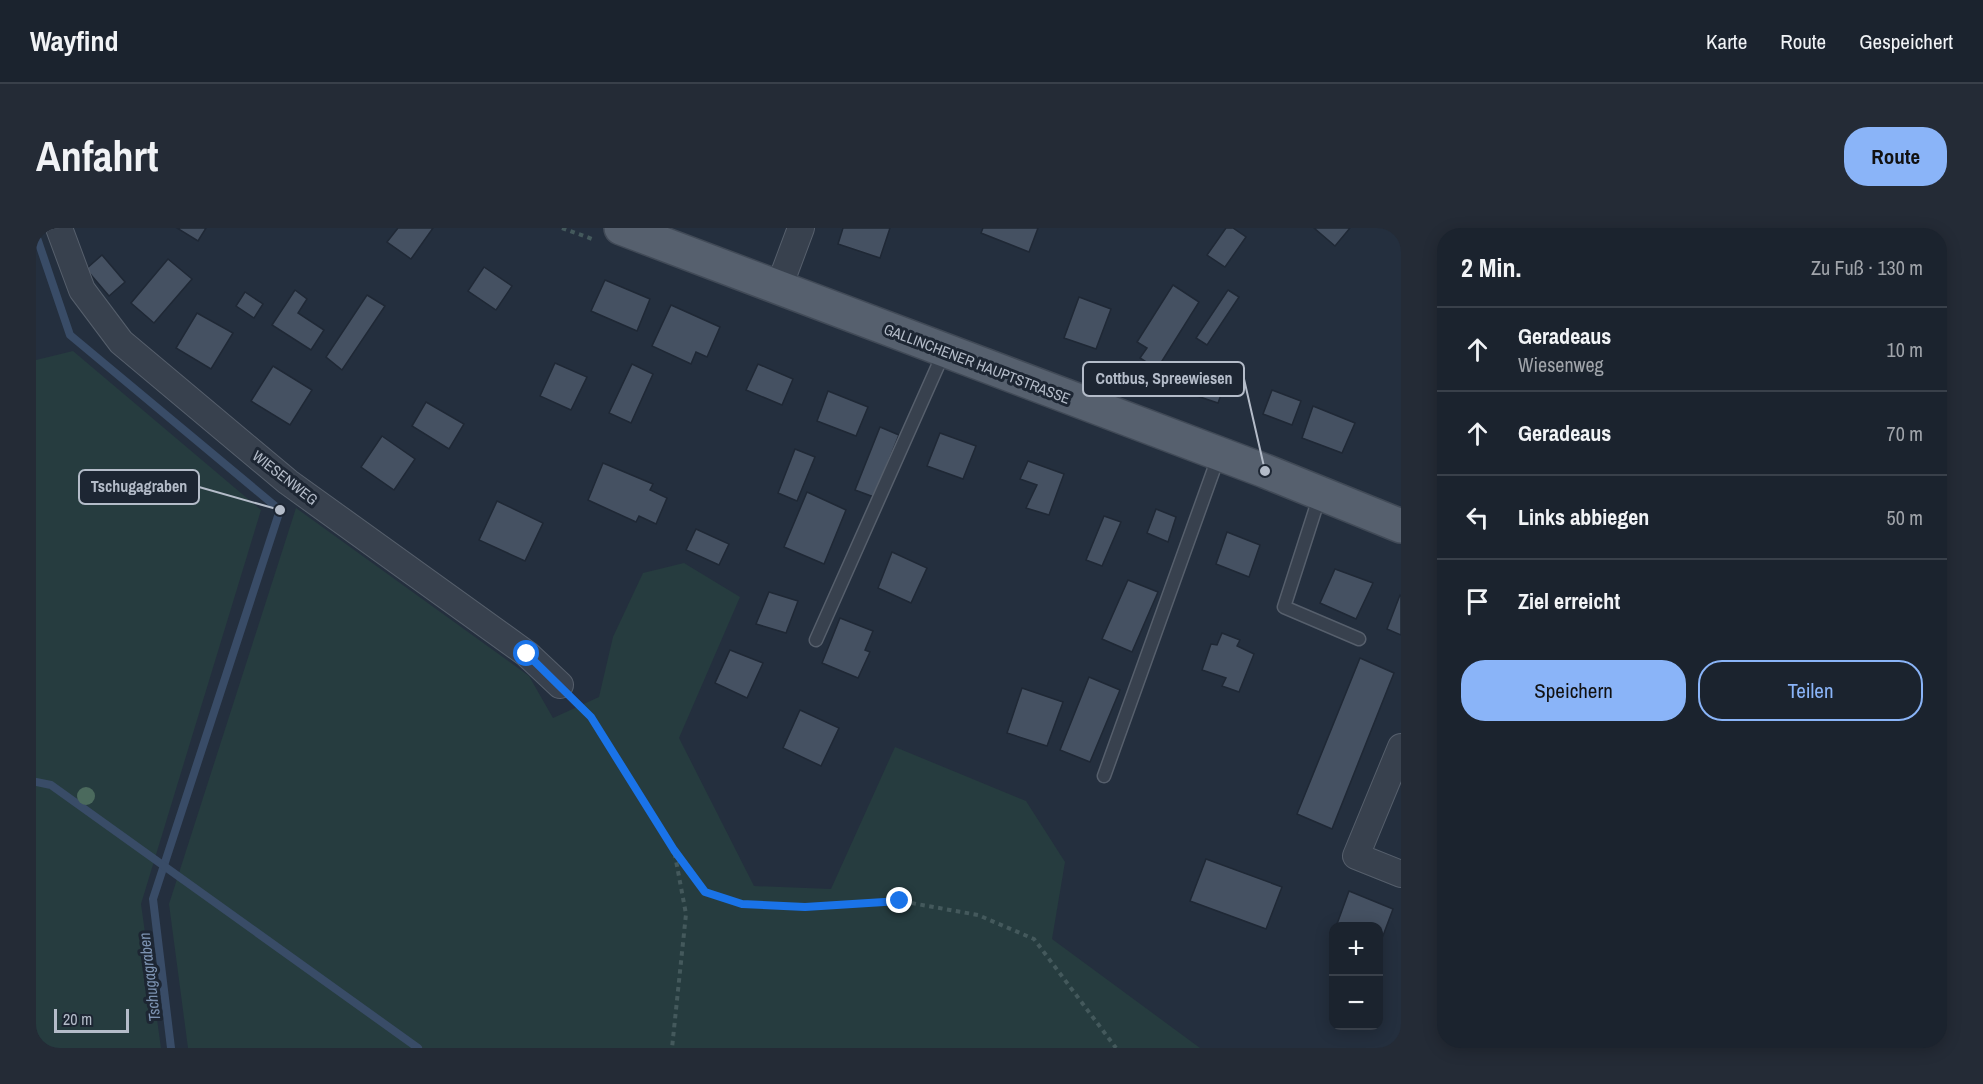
<!DOCTYPE html>
<html lang="de">
<meta charset="utf-8">
<style>
:root{--surface:#1b232e;--page:#242b36;--text:#f1f3f6;--muted:#a0a4aa;--line:#39404a;--accent:#8ab4f8}
body{margin:0;font-family:"Archivo Narrow",sans-serif;background:var(--page);color:var(--text)}
.controls{position:absolute;right:18px;bottom:18px;display:grid;overflow:hidden;border-radius:12px;box-shadow:0 3px 15px #0003}
.controls button{width:54px;height:54px;display:grid;place-items:center;padding:0;border:0;border-bottom:2px solid var(--line);background:var(--surface);color:var(--text);font:30px sans-serif}
.scale{position:absolute;left:18px;bottom:15px;width:75px;box-sizing:border-box;padding-left:6px;border:3px solid #b4bcc9;border-top:0;font-size:16px;line-height:21px;white-space:nowrap;color:#b4bcc9;-webkit-text-stroke:4px #1d2633;paint-order:stroke}
.stop{position:absolute;width:18px;height:18px;margin:-14px;border:4px solid #1a73e8;border-radius:50%;background:#fff}
.stop.end{background:#1a73e8;border-color:#fff;box-shadow:0 2px 6px #0008}
.list{margin:0;padding:0;list-style:none}
h2{display:flex;justify-content:space-between;align-items:center;height:78px;margin:0;padding:0 24px;font-size:26px}
h2 small{font-size:20px;font-weight:400;color:var(--muted)}
.list li{display:grid;grid-template-columns:39px 1fr auto;gap:18px;align-items:center;box-sizing:border-box;height:84px;padding:0 24px;border-top:2px solid var(--line)}
.list b{display:block;font-size:22px;white-space:nowrap}
.list p{margin:0;font-size:20px;white-space:nowrap;color:var(--muted)}
.list em{font-size:20px;font-style:normal;color:var(--muted)}
.actions{display:flex;gap:12px;padding:18px 24px}
.actions a{flex:1;padding:14px 0;border:2px solid var(--accent);border-radius:24px;text-align:center;font-size:21px;color:var(--accent)}
.actions .main{background:var(--accent);color:#111}
.icon{flex:none;width:33px;height:33px;fill:none;stroke:currentColor;stroke-width:2;stroke-linecap:round;stroke-linejoin:round}
.map{position:relative;flex:none;width:1365px;height:820px;overflow:hidden;border-radius:24px}
header{display:flex;align-items:center;gap:36px;box-sizing:border-box;height:84px;padding:0 30px;background:var(--surface);border-bottom:2px solid var(--line)}
header strong{font-size:28px}
nav{display:flex;gap:33px;margin-inline-start:auto;font-size:21px}
.intro{display:flex;align-items:center;justify-content:space-between;box-sizing:border-box;height:144px;padding:0 36px}
h1{margin:0;font-size:42px}
.button{padding:15px 27px;border-radius:24px;background:var(--accent);color:#111;font-size:21px;font-weight:700}
main{display:flex;gap:36px;padding:0 36px}
aside{flex:1;background:var(--surface);border-radius:24px;box-shadow:0 3px 15px #0003}
.map>svg:first-child{display:block}
.green{fill:#263c3f}
.lines{fill:none;stroke-linecap:round;stroke-linejoin:round}
.stream{stroke:#394c67;stroke-width:8}
.building{fill:#455162;stroke:#1f2835;stroke-width:1.5}
.lane-casing{stroke:#565f6c;stroke-width:15}
.street-casing{stroke:#565f6c;stroke-width:28}
.primary-casing{stroke:#414a57;stroke-width:36}
.path{stroke:#44595c;stroke-width:4;stroke-dasharray:4.5 4.5;stroke-linecap:butt}
.lane{stroke:#38414e;stroke-width:12}
.street{stroke:#38414e;stroke-width:26}
.primary{stroke:#56606e;stroke-width:33}
.tree{fill:#4b6a5d}
.route{stroke:#1a73e8;stroke-width:8}
.labels{text-anchor:middle;stroke-width:6;stroke-linejoin:round;paint-order:stroke}
.street-label{font-size:15px;fill:#b4bcc9;stroke:#1d2633}
.water-label{font-size:16px;font-style:italic;fill:#7c92b1;stroke:#1d2633}
.leader{fill:none;stroke:#b4bcc9;stroke-width:2}
.callout-dot{fill:#b4bcc9;stroke:#1d2633;stroke-width:2}
.callout{fill:#1d2633;stroke:#b4bcc9;stroke-width:2}
.callout-label{font-size:16px;text-anchor:middle;font-weight:bold;fill:#b4bcc9}
</style>
<header>
<strong>Wayfind</strong>
<nav><a>Karte</a><a>Route</a><a>Gespeichert</a></nav>
</header>
<div class="intro"><h1>Anfahrt</h1><a class="button">Route</a></div>
<main>
<div class="map">
<svg width="1365" height="820" viewBox="0 0 1365 820">
<rect width="100%" height="100%" fill="#242f3e"/>
<!-- green -->
<g class="green">
<path d="M37 123 225 282 105 676 125 820H0V132Z"/>
<path d="M260 280 493 448 517 490 563 469 577 409 607 345 648 335 704 369 643 510 718 658 795 661 859 519 990 573 1029 634 1016 711 1164 820H152L133 676Z"/>
</g>
<g class="lines">
<!-- stream -->
<g class="stream">
<path d="M0 7 34 107 244 282 117 671 135 820"/>
<path d="M0 554 15 557 382 820"/>
</g>
</g>
<!-- building -->
<g class="building">
<path d="M141 0H170L162 13Z"/>
<path d="M362 0H397L375 31 351 14Z"/>
<path d="M807 0H854L844 30 802 16Z"/>
<path d="M947 0H1002L993 24 945 5Z"/>
<path d="M1190 0H1197L1210 9 1189 39 1171 27Z"/>
<path d="M1278 0H1314L1299 18Z"/>
<path d="M66 27 89 54 73 68 50 41Z"/>
<path d="M132 31 156 51 118 95 95 75Z"/>
<path d="M448 39 476 58 460 82 432 63Z"/>
<path d="M569 52 614 71 601 103 555 83Z"/>
<path d="M1137 57 1163 74 1121 141 1104 130 1111 120 1101 114Z"/>
<path d="M259 62 271 71 262 85 288 102 275 122 236 97Z"/>
<path d="M1192 62 1203 69 1171 117 1160 110Z"/>
<path d="M209 64 227 76 218 90 200 78Z"/>
<path d="M331 67 349 78 306 142 290 129Z"/>
<path d="M1043 69 1075 81 1060 121 1028 110Z"/>
<path d="M635 77 684 99 671 129 660 124 655 136 616 118Z"/>
<path d="M161 85 197 105 175 141 140 120Z"/>
<path d="M1149 134 1192 148 1182 175 1140 161Z"/>
<path d="M519 135 551 149 535 182 504 168Z"/>
<path d="M596 136 617 146 595 195 573 185Z"/>
<path d="M722 136 757 151 746 177 710 162Z"/>
<path d="M237 138 276 162 254 197 215 173Z"/>
<path d="M1236 162 1265 173 1256 197 1227 186Z"/>
<path d="M792 163 832 179 820 208 781 193Z"/>
<path d="M390 174 428 196 413 221 376 198Z"/>
<path d="M1277 178 1319 195 1306 225 1266 210Z"/>
<path d="M844 199 863 207 838 269 819 262Z"/>
<path d="M904 205 940 218 927 251 891 238Z"/>
<path d="M346 208 379 231 358 262 325 239Z"/>
<path d="M759 221 779 229 761 273 742 265Z"/>
<path d="M992 233 1028 246 1013 287 990 280 1001 257 984 251Z"/>
<path d="M567 235 617 256 614 262 631 270 620 296 603 288 600 294 552 272Z"/>
<path d="M771 264 810 282 788 336 748 319Z"/>
<path d="M461 273 507 295 489 333 443 312Z"/>
<path d="M1120 281 1140 289 1132 314 1111 305Z"/>
<path d="M1068 288 1085 294 1066 338 1050 332Z"/>
<path d="M660 301 693 316 683 337 650 322Z"/>
<path d="M1191 304 1224 317 1213 349 1180 336Z"/>
<path d="M856 324 891 340 875 375 842 360Z"/>
<path d="M1299 341 1337 355 1320 391 1284 375Z"/>
<path d="M1092 352 1122 364 1096 424 1066 411Z"/>
<path d="M733 364 762 373 750 405 720 396Z"/>
<path d="M1364 367 1365 368V407L1351 401Z"/>
<path d="M804 390 837 403 829 422 834 424 822 450 786 435Z"/>
<path d="M1186 405 1204 412 1201 418 1218 426 1203 464 1186 458 1190 450 1166 442 1175 416 1181 417Z"/>
<path d="M694 422 727 435 711 470 679 455Z"/>
<path d="M1324 430 1358 445 1296 601 1261 586Z"/>
<path d="M1053 449 1084 462 1054 534 1024 522Z"/>
<path d="M986 460 1027 474 1011 518 971 505Z"/>
<path d="M764 482 803 500 785 538 747 520Z"/>
<path d="M1170 631 1246 659 1230 701 1154 673Z"/>
<path d="M1313 663 1357 681 1345 713 1342 698H1308L1301 696Z"/>
</g>
<g class="lines">
<defs>
<g id="lane">
<path d="M1284 267 1248 379 1323 411"/>
<path d="M780 412 908 124"/>
<path d="M1068 548 1183 227"/>
</g>
<g id="street">
<path d="M23 0 46 62 85 114 252 254 491 426 524 457"/>
<path d="M743 59 765 0"/>
<path d="M1365 519 1320 628 1365 646"/>
</g>
<path id="primary" d="M585 0 1229 243 1365 298"/>
</defs>
<!-- lane casing -->
<use href="#lane" class="lane-casing"/>
<!-- street casing -->
<use href="#street" class="street-casing"/>
<!-- primary casing -->
<use href="#primary" class="primary-casing"/>
<!-- path -->
<g class="path">
<path d="M526 0 559 12"/>
<path d="M541 475 554 489 638 622 650 686 636 820"/>
<path d="M638 622 669 664 707 676 769 679 864 673 942 687 998 711 1080 820"/>
</g>
<!-- lane -->
<use href="#lane" class="lane"/>
<!-- street -->
<use href="#street" class="street"/>
<!-- primary -->
<use href="#primary" class="primary"/>
</g>
<!-- trees -->
<circle class="tree" cx="50" cy="568" r="9"/>
<g class="lines">
<!-- route -->
<path class="route" d="M491 426 555 489 638 622 669 664 706 676 769 679 864 673"/>
</g>
<g class="labels">
<!-- street labels -->
<g class="street-label">
<text transform="translate(941 136) rotate(21)" y="5">GALLINCHENER HAUPTSTRASSE</text>
<text transform="translate(249 250) rotate(38)" y="5">WIESENWEG</text>
</g>
<!-- water labels -->
<g class="water-label">
<text transform="translate(113 749) rotate(-97)" y="6">Tschugagraben</text>
</g>
</g>
<!-- callouts -->
<path class="leader" d="M1229 243L1208 151M244 282L163 259"/>
<g class="callout-dot">
<circle cx="1229" cy="243" r="6"/>
<circle cx="244" cy="282" r="6"/>
</g>
<g class="callout">
<rect x="1047" y="134" width="161" height="34" rx="6"/>
<rect x="43" y="242" width="120" height="34" rx="6"/>
</g>
<g class="callout-label">
<text x="1128" y="156">Cottbus, Spreewiesen</text>
<text x="103" y="264">Tschugagraben</text>
</g>
</svg>
<div class="controls">
<button>+</button>
<button>−</button>
</div>
<div class="scale">20 m</div>
<div class="stop" style="left:491px;top:426px"></div>
<div class="stop end" style="left:864px;top:673px"></div>
</div>
<aside>
<h2>2 Min.<small>Zu Fuß · 130 m</small></h2>
<ul class="list">
<li><svg class="icon" aria-label="ahead" viewBox="0 0 24 24"><path d="M12 20V5M6 11l6-6 6 6"/></svg><div><b>Geradeaus</b><p>Wiesenweg</p></div><em>10 m</em></li>
<li><svg class="icon" aria-label="ahead" viewBox="0 0 24 24"><path d="M12 20V5M6 11l6-6 6 6"/></svg><div><b>Geradeaus</b></div><em>70 m</em></li>
<li><svg class="icon" aria-label="left" viewBox="0 0 24 24"><path d="M17 20v-9H6M10 6l-5 5 5 5"/></svg><div><b>Links abbiegen</b></div><em>50 m</em></li>
<li><svg class="icon" aria-label="arrive" viewBox="0 0 24 24"><path d="M6 21V4h12l-3 4 3 4H6"/></svg><div><b>Ziel erreicht</b></div></li>
</ul>
<div class="actions"><a class="main">Speichern</a><a>Teilen</a></div>
</aside>
</main>
